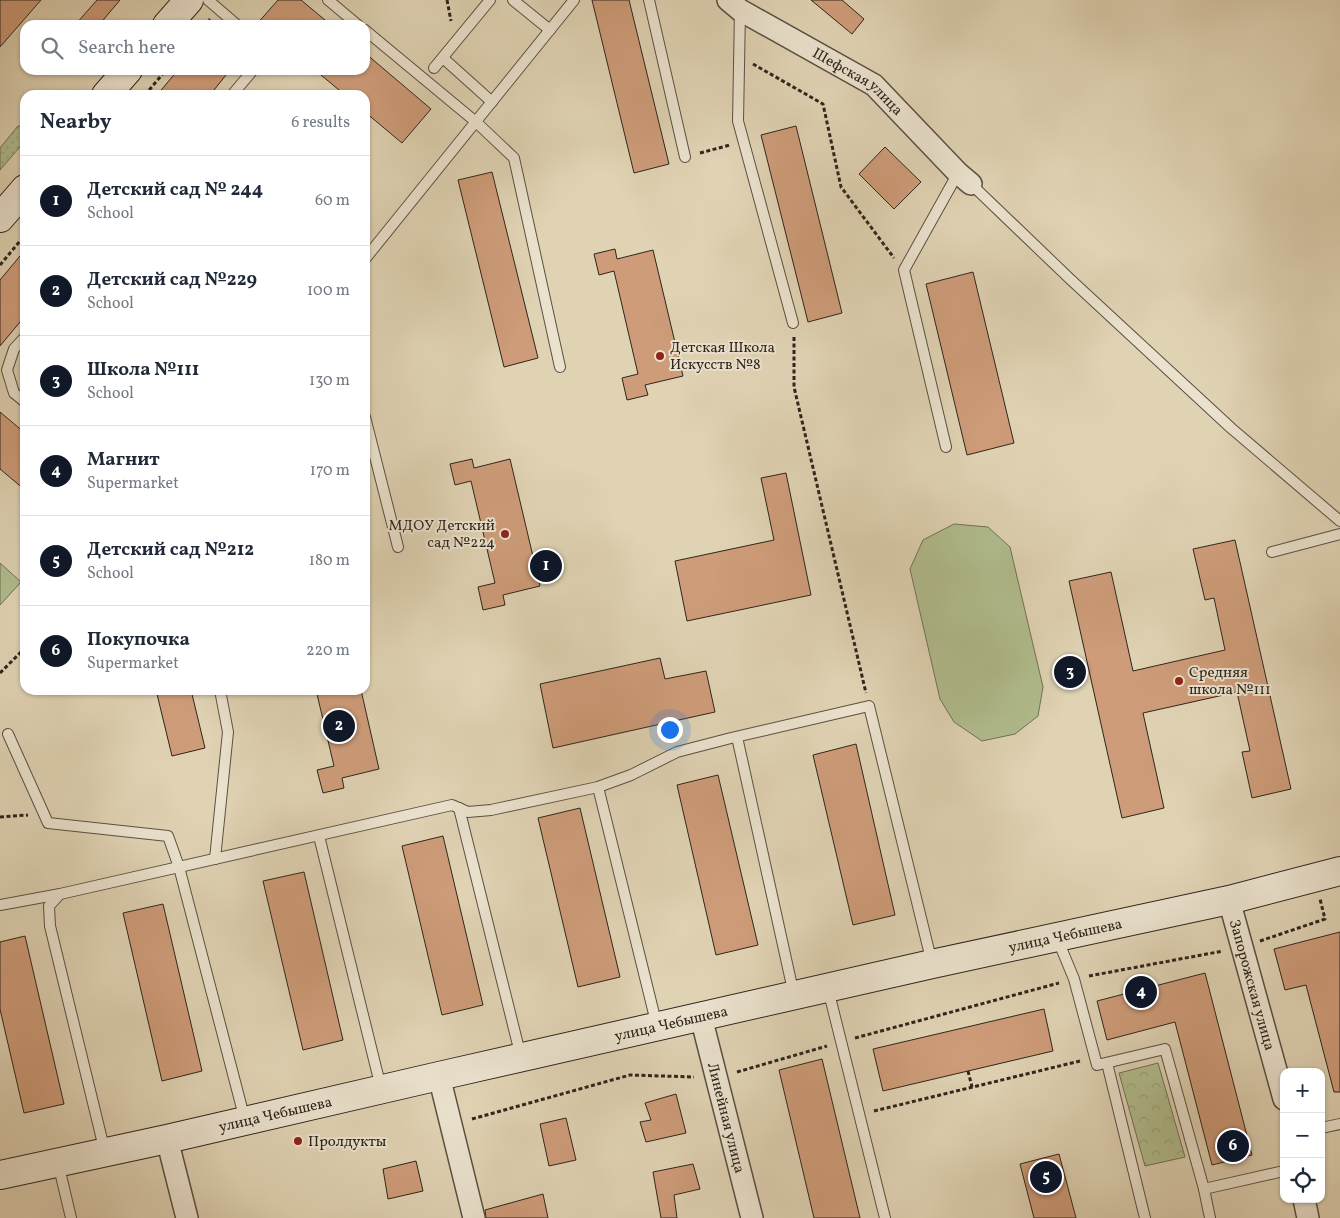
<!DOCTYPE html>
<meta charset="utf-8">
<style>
:root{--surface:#fff;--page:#f2f2f3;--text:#1f2937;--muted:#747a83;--line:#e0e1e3;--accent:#111827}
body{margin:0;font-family:Vollkorn,serif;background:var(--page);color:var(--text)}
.controls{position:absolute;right:15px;bottom:15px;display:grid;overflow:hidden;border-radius:10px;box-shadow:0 1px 4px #0004}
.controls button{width:45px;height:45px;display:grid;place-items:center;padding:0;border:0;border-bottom:1px solid var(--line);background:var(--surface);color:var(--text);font:25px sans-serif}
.you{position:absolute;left:669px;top:729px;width:18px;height:18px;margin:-12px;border:4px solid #fff;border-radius:50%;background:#1a73e8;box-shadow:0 0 0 8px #1a73e833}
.badge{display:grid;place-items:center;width:32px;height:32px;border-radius:50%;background:var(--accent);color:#fff;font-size:16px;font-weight:700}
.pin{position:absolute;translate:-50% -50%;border:2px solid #fff;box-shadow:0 1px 5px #0006}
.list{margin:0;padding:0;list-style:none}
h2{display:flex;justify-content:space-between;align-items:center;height:65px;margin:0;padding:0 20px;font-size:21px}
h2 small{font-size:16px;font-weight:400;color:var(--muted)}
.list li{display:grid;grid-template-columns:32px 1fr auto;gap:15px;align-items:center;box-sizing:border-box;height:90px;padding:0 20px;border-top:1px solid var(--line)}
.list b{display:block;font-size:19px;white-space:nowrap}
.list p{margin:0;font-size:16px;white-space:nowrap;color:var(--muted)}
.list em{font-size:16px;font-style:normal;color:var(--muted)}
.icon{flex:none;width:28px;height:28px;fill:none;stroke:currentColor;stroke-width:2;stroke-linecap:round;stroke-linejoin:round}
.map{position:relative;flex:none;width:1340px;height:1218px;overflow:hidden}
.search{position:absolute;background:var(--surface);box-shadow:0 1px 4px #0004;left:20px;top:20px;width:350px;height:55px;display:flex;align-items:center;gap:12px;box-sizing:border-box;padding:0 18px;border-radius:15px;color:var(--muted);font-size:19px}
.panel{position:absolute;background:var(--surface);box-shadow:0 1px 4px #0004;left:20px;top:90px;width:350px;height:605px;border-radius:15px}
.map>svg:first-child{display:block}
.grass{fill:url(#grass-dots);stroke:#707156}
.forest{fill:url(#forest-crowns);stroke:#707156}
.garden{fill:#b1bd8e;stroke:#707156}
.building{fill:#ce9c79;stroke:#2e251d}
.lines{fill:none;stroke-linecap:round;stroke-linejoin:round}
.lane-casing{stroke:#5a5043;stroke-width:12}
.street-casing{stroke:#5a5043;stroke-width:24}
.secondary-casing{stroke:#2e251d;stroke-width:30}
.path{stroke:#2e251d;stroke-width:3;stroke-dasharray:4 2.5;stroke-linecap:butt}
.lane{stroke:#ebe2ce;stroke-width:10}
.street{stroke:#ebe2ce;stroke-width:21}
.secondary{stroke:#ebe2ce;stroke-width:28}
.poi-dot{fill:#8f2418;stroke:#ebe2ce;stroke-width:2}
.labels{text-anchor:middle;stroke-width:4;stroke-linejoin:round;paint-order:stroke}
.street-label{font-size:15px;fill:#2e251d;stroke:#ebe2ce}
.poi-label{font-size:15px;fill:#2e251d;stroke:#ebe2ce;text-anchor:start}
</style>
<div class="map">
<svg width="1340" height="1218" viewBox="0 0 1340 1218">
<defs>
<pattern id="grass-dots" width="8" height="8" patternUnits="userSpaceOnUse" patternTransform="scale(1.25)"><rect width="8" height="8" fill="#b1bd8e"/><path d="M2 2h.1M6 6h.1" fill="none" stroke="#99a27a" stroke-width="1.8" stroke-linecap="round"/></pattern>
<pattern id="forest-crowns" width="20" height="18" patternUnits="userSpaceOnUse" patternTransform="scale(1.25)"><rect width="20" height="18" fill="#b1bd8e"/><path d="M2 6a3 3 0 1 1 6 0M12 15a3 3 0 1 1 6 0" fill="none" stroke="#99a27a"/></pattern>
</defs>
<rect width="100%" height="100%" fill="#e0d3b4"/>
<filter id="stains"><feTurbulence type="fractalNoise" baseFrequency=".004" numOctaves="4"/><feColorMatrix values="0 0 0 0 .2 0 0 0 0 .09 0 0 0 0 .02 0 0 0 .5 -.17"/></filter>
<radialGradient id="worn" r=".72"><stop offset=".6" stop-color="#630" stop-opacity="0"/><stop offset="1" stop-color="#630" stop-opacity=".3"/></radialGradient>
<!-- grass -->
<path class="grass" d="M18 126H25V141L0 170V148Z"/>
<!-- forest -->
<path class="forest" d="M1158 1063 1185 1157 1145 1166 1119 1073Z"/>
<!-- garden -->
<g class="garden">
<path d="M954 524 988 527 1010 547 1043 687 1038 716 1015 734 982 741 954 722 940 699 910 569 923 540Z"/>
<path d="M0 563 21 582 0 605Z"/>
</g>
<!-- building -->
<g class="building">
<path d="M0 0H41L0 47Z"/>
<path d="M97 0H120L99 25H75Z"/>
<path d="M278 0H301L331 25H256Z"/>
<path d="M592 0H629L669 164 634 173Z"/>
<path d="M811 0H842L864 19 852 34Z"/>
<path d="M365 53 431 109 402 143 365 112V95H345L315 70H365Z"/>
<path d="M178 70H230L210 95H157Z"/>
<path d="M796 126 842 313 808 322 761 135Z"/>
<path d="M885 147 921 182 894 209 859 174Z"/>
<path d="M492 172 538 358 504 367 458 180Z"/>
<path d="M615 249 617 259 653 250 683 376 645 385 648 395 627 400 622 378 638 374 614 271 599 275 594 254Z"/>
<path d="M25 250V316L0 346V280Z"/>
<path d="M973 272 1014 443 967 455 926 284Z"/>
<path d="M0 412 25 433V490L0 469Z"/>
<path d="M472 459 474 468 510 459 540 586 503 595 505 605 483 610 478 587 495 583 471 481 455 485 450 464Z"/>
<path d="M786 473 811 595 687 621 675 561 774 540 761 478Z"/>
<path d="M1235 540 1291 789 1252 798 1242 752 1250 751 1237 692 1143 713 1164 808 1122 818 1069 581 1111 572 1133 671 1225 650 1214 598 1205 600 1193 549Z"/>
<path d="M660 658 665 679 706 671 715 712 553 748 540 684Z"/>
<path d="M156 690H191L205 748 172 756Z"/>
<path d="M316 690H361L379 769 342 778 344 788 323 793 317 770 334 766Z"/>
<path d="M856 744 895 915 853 925 813 755Z"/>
<path d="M718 775 758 945 716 955 677 785Z"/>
<path d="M580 808 620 977 578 987 538 818Z"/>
<path d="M443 836 483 1005 442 1015 402 846Z"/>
<path d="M304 872 343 1040 303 1050 263 881Z"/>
<path d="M163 904 202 1071 162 1081 123 913Z"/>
<path d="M1340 932V1092H1334L1306 985 1285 990 1274 949Z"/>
<path d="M25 936 64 1104 24 1113 0 1009V942Z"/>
<path d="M1205 973 1252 1155 1212 1165 1175 1022 1107 1040 1097 1001Z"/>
<path d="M1044 1009 1053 1051 883 1091 873 1049Z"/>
<path d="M822 1059 860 1218H814L779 1070Z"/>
<path d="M676 1094 686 1133 646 1142 640 1122 651 1120 645 1103Z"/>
<path d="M566 1118 576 1160 549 1166 540 1124Z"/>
<path d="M1059 1154 1076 1218H1034L1020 1164Z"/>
<path d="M416 1161 423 1191 388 1199 383 1169Z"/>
<path d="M693 1164 700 1189 674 1195 677 1218H661L653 1172Z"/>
<path d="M543 1194 548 1218H486L485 1210Z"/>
</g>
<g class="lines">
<defs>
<g id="lane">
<path d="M208 0 237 25"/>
<path d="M328 0 358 25"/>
<path d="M513 0 550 30"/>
<path d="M649 0 685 157"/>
<path d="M740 10 738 121 793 323"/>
<path d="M365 30 476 122 514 158 560 367"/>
<path d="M443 58 492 102"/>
<path d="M434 68 490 0"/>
<path d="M232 95 253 70"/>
<path d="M971 184 1070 279 1231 428 1340 521"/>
<path d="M365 259 574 0"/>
<path d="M25 337 14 349 7 370 14 393 25 402"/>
<path d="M365 417 398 547"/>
<path d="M946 447 904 270 958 173"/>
<path d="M1272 552 1340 534"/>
<path d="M8 734 48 823 168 836 179 867 245 1120"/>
<path d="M737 737 794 995"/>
<path d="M598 787 657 1026"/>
<path d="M459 808 521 1057"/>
<path d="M319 836 381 1088"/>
<path d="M215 859 228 732 220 690"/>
<path d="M0 905 60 894"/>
<path d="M1057 938 1074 979 1097 1065 1165 1049 1204 1189 1284 1171"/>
<path d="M828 989 885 1218"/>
<path d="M1107 1063 1145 1218"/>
<path d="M1321 1128 1340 1124"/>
<path d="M105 1152 50 926 49 906 60 894 452 805 468 812 491 810 598 787 631 775 677 752 731 738 869 706 932 963"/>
<path d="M58 1163 71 1218"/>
<path d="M1204 1189 1210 1218"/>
</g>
<g id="street">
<path id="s1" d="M728 0 740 10 874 85 958 173 971 184"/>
<path id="s2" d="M1229 900 1284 1099"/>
<path id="s3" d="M701 1017 752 1218"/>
<path d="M439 1076 474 1218"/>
<path d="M167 1139 187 1218"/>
<path d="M1304 1199 1308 1218"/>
</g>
<g id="secondary">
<path d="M167 25 189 0"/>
<path d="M106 95 128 70"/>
<path d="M0 218 25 189"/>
<path id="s4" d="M0 1175 167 1139 439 1076 932 964 1229 900 1340 871"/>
</g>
</defs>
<!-- lane casing -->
<use href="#lane" class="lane-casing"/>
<!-- street casing -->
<use href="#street" class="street-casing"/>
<!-- secondary casing -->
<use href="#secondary" class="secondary-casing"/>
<!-- path -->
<g class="path">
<path d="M447 0 451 21"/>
<path d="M205 25 210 19"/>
<path d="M753 64 823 104 841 187 894 258"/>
<path d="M145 95 166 70"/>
<path d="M700 153 730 145"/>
<path d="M0 265 25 235"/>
<path d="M794 337V387L866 693"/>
<path d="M0 673 25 648"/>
<path d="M0 817 28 815"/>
<path d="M1260 941 1325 919 1320 899"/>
<path d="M1089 976 1223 951"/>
<path d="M855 1038 1059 983"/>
<path d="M968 1071 972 1087"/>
<path d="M737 1072 827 1046"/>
<path d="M874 1111 1080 1061"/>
<path d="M472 1119 630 1075 694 1077"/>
</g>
<!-- lane -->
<use href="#lane" class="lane"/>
<!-- street -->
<use href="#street" class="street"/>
<!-- secondary -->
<use href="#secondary" class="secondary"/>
</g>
<!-- markers -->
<g class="poi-dot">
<circle cx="660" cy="356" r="5"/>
<circle cx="505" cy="534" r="5"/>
<circle cx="1179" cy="681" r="5"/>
<circle cx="298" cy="1141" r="5"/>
</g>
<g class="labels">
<!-- street labels -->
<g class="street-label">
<text dy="5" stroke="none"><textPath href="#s1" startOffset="154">Шефская улица</textPath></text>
<text dy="5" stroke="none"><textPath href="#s4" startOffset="1092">улица Чебышева</textPath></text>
<text dy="5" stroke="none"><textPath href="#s2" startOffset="88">Запорожская улица</textPath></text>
<text dy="5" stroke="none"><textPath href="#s4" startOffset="688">улица Чебышева</textPath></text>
<text dy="5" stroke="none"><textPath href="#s4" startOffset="282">улица Чебышева</textPath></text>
<text dy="5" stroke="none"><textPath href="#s3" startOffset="104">Линейная улица</textPath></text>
</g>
<!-- poi labels -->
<g class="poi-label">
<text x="670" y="352">Детская Школа<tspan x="670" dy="17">Искусств №8</tspan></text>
<text x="495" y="530" text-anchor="end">МДОУ Детский<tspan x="495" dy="17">сад №224</tspan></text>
<text x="1189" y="677">Средняя<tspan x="1189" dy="17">школа №111</tspan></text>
<text x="308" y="1146">Пролдукты</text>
</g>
</g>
<rect width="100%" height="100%" filter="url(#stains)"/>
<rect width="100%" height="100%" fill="url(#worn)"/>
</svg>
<div class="controls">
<button>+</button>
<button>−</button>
<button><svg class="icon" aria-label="locate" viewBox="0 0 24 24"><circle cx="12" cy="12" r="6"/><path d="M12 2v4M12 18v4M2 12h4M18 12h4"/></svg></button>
</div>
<div class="you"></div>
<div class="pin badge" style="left:546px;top:566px">1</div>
<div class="pin badge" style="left:339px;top:726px">2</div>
<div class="pin badge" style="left:1070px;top:672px">3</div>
<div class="pin badge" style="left:1141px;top:992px">4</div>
<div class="pin badge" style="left:1046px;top:1177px">5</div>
<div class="pin badge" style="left:1233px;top:1146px">6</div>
<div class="search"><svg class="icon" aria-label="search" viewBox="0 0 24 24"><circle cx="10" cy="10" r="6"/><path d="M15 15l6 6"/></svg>Search here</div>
<section class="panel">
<h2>Nearby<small>6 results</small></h2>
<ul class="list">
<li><span class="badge">1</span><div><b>Детский сад № 244</b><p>School</p></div><em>60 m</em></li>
<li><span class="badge">2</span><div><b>Детский сад №229</b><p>School</p></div><em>100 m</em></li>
<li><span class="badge">3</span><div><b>Школа №111</b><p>School</p></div><em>130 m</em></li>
<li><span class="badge">4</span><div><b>Магнит</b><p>Supermarket</p></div><em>170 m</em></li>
<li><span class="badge">5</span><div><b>Детский сад №212</b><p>School</p></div><em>180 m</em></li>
<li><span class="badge">6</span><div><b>Покупочка</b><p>Supermarket</p></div><em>220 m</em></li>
</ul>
</section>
</div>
